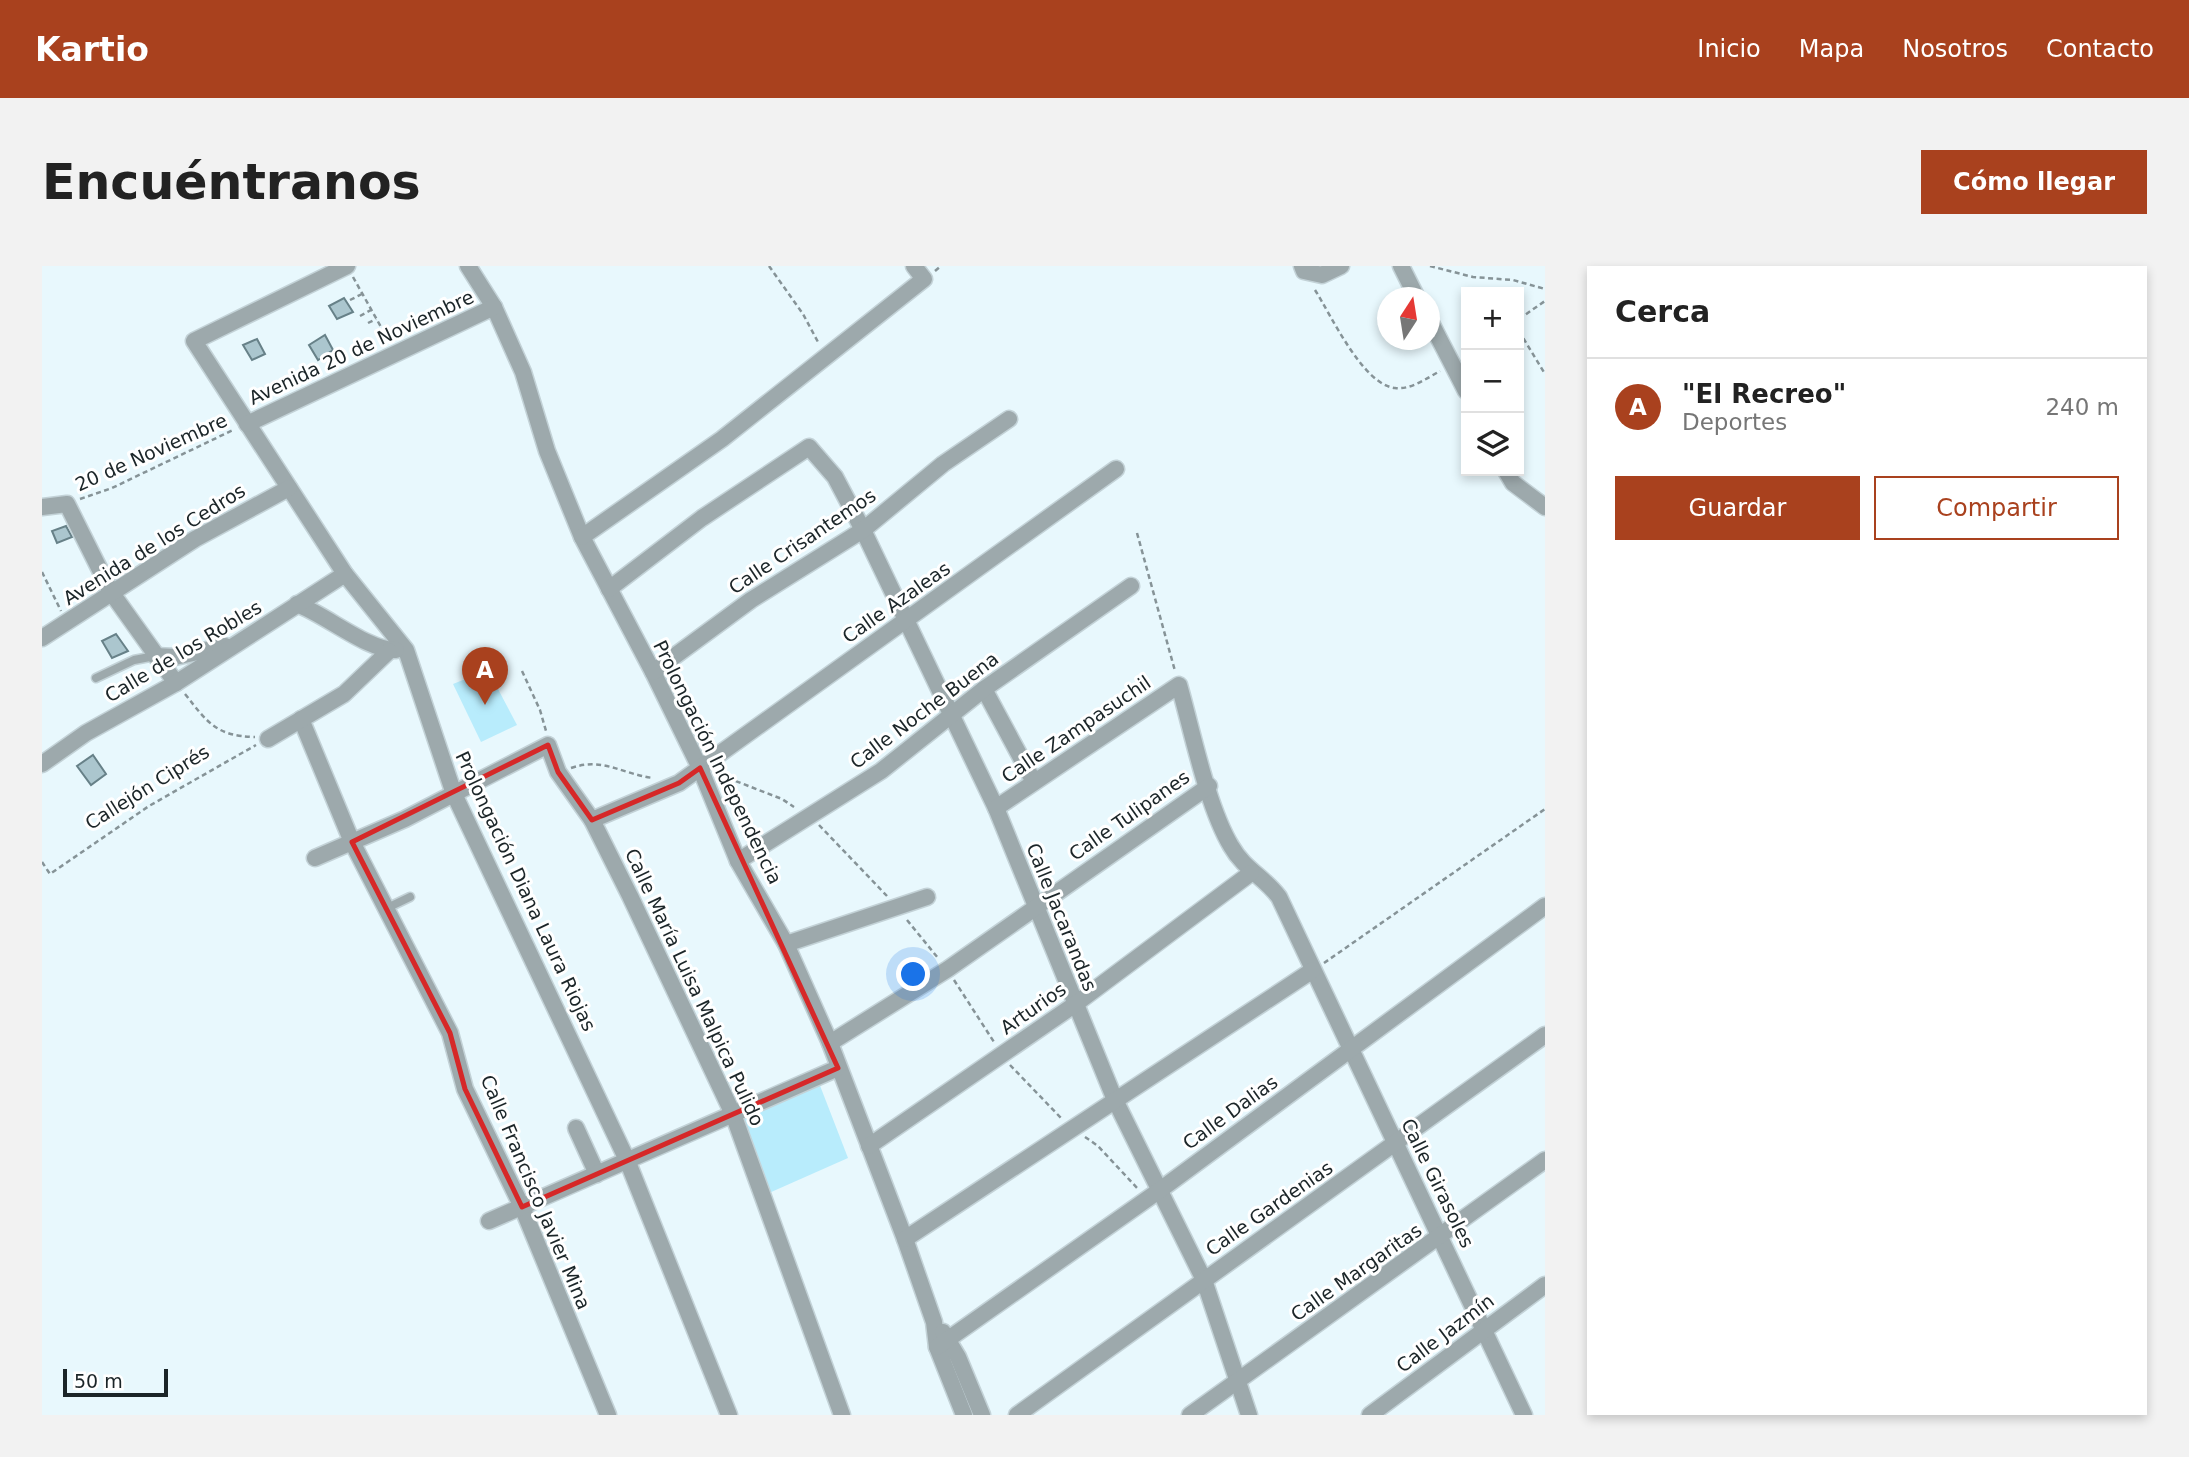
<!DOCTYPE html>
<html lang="es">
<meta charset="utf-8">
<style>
:root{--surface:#fff;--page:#f2f2f2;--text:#222;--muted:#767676;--line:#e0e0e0;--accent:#a9411e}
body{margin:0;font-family:"DejaVu Sans",sans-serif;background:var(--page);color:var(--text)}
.controls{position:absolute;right:21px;top:21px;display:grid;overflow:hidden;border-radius:0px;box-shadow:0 4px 10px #0003}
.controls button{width:63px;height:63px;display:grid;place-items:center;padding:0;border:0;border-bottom:2px solid var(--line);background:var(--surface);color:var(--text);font:35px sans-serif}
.compass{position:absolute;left:1335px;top:21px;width:63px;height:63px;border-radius:50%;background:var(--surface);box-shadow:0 4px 10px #0003;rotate:12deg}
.scale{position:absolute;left:21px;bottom:18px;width:105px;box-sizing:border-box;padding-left:7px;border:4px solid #1b2528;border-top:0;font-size:19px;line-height:24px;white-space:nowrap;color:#1b2528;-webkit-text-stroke:5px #fff;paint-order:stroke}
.you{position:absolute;left:872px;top:709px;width:24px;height:24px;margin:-18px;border:5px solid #fff;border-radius:50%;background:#1a73e8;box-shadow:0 0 0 10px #1a73e833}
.badge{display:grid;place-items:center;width:46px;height:46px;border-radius:50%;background:var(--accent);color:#fff;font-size:23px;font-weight:700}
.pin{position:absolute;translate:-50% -58px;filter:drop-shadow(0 2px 4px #0008)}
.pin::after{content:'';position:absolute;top:37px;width:24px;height:21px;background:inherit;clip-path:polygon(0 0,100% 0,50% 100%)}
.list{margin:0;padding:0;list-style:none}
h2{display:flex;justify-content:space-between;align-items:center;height:91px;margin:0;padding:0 28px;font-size:30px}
h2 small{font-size:23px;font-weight:400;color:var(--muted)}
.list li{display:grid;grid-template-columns:46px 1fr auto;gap:21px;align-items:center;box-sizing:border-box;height:98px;padding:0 28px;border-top:2px solid var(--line)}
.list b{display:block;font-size:26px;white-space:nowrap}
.list p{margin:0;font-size:23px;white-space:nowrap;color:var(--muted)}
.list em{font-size:23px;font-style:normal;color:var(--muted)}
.actions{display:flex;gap:14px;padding:21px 28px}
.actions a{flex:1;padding:16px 0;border:2px solid var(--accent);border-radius:0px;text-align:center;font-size:24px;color:var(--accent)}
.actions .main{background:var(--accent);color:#fff}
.icon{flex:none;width:38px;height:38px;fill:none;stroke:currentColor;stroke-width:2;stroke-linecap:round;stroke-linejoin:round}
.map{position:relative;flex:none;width:1503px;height:1149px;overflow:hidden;border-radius:0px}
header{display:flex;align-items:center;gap:42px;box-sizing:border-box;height:98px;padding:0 35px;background:var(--accent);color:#fff}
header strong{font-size:33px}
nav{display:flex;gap:38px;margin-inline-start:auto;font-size:24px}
.intro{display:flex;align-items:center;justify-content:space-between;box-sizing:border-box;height:168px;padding:0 42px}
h1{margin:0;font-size:49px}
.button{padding:18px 32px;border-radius:0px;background:var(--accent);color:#fff;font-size:24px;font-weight:700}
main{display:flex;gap:42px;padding:0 42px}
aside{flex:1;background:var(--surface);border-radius:0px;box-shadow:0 4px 10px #0003}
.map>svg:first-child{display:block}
.green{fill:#b8ecfc}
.building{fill:#abc6ce;stroke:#678188;stroke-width:2}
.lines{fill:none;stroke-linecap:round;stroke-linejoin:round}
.lane-casing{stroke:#c3d2d7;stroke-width:11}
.street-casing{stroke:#c3d2d7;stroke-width:19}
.path{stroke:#869397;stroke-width:2.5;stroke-dasharray:5 3.5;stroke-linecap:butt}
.lane{stroke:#9da9ac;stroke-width:8}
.street{stroke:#9da9ac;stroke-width:16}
.marked{fill:none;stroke:#d62828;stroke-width:5;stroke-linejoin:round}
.labels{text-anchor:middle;stroke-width:6;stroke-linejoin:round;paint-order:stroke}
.street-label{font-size:19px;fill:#1b2528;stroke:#fff}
</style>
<header>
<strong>Kartio</strong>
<nav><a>Inicio</a><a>Mapa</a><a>Nosotros</a><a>Contacto</a></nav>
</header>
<div class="intro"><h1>Encuéntranos</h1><a class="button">Cómo llegar</a></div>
<main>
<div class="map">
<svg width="1503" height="1149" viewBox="0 0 1503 1149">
<rect width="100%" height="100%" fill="#e8f8fd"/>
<!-- green -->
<g class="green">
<path d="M446 404 475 459 439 476 411 418Z"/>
<path d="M777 817 806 892 727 927 696 849Z"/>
</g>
<!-- building -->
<g class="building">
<path d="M302 32 311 46 295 53 287 40Z"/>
<path d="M283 69 291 84 276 94 267 79Z"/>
<path d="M215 73 223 88 210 94 201 79Z"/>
<path d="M24 260 30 271 15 277 10 265Z"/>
<path d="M74 368 86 385 70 392 60 375Z"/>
<path d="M51 489 64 508 49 519 35 500Z"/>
</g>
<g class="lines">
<defs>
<g id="lane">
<path d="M54 412 92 394 113 390"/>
<path d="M343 643 368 631"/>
</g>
<g id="street">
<path d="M305 0 152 75 303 308 364 384 412 528 585 894 687 1149"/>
<path d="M426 0 452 41 481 106 505 185 540 271 611 406 658 502 696 595 744 678 788 777 863 973 892 1056 895 1081 922 1149"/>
<path d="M1260 0 1262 5 1280 9 1299 0"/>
<path d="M1359 0 1375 32"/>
<path d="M1388 55 1424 125"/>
<path d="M205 158 452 41"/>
<path d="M1464 205 1471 217 1503 241"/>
<path d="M0 241 25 238 69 326 134 417"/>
<path d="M540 271 680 173 882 13 872 0"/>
<path d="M567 323 660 252 767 181 793 211 821 264 954 542 1073 834 1162 1014 1207 1149"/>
<path d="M255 338C284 349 327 385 354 384"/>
<path d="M0 372 153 273 247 222"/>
<path d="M113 390 133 391 183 380"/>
<path d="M611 406 709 334 821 264 901 198 967 153"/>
<path d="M942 423 992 516"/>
<path d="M259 453 310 576 408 767 423 823 480 941 566 1149"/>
<path d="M226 473 302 428 347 385"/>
<path d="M0 498 44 467 134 417 303 308"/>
<path d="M954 542 1137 419C1150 464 1165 540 1189 580 1202 603 1222 611 1237 631L1482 1149"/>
<path d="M550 554 637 517 1074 203"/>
<path d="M273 592 363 553 506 479 516 506 550 554 588 630 691 848 800 1149"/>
<path d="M696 595 839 505 942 423 1089 320"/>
<path d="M744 678 885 631"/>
<path d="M788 777 906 703 1167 520"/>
<path d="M534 862 555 908"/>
<path d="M827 880 1032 739 1209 607"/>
<path d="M447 955 796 802"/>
<path d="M863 973 1271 704"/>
<path d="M901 1066 916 1091 940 1149"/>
<path d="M895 1081 1118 924 1503 640"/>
<path d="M975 1149 1503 769"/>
<path d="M1148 1149 1503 894"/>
<path d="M1328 1149 1503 1019"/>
</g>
</defs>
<!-- lane casing -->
<use href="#lane" class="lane-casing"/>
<!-- street casing -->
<use href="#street" class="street-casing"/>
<!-- path -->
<g class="path">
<path d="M727 0 761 48 776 76"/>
<path d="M1388 0 1431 11 1471 14 1503 23"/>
<path d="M893 5 899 0"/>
<path d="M311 11 339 61"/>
<path d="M1273 24C1289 49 1321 119 1353 122 1369 124 1385 112 1398 105"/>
<path d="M308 34 320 28"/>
<path d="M318 50 329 44"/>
<path d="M1477 53 1503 35"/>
<path d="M326 57 334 53"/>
<path d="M1477 65 1503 108"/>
<path d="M38 233 70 222 191 164"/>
<path d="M1095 267 1133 405"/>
<path d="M0 306 19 345"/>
<path d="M480 405 498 444 504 465"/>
<path d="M143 428C166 457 174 470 213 471"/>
<path d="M529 502C561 491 580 508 611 512"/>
<path d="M678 509 740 533 752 541"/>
<path d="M777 559 845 630"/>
<path d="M0 596 8 608 107 540 214 479"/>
<path d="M865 654 896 692"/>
<path d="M1282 697 1503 543"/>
<path d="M912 714 952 776"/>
<path d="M968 799 1019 852"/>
<path d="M1043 871 1056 880 1096 923"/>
</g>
<!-- lane -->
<use href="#lane" class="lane"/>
<!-- street -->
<use href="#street" class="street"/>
</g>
<!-- marked area -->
<path class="marked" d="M506 479 516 506 550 554 637 517 658 502 796 802 480 941 423 823 408 767 310 576Z"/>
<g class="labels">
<!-- street labels -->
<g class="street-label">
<text transform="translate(319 81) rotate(-25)" y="7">Avenida 20 de Noviembre</text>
<text transform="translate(109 186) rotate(-24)" y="7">20 de Noviembre</text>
<text transform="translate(760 275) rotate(-34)" y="7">Calle Crisantemos</text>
<text transform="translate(112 278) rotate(-32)" y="7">Avenida de los Cedros</text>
<text transform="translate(854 336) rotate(-35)" y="7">Calle Azaleas</text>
<text transform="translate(141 385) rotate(-31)" y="7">Calle de los Robles</text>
<text transform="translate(882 444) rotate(-37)" y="7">Calle Noche Buena</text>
<text transform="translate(1034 463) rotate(-34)" y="7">Calle Zampasuchil</text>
<text transform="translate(676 496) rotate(64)" y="7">Prolongación Independencia</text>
<text transform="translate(105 521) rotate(-32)" y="7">Callejón Ciprés</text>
<text transform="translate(1087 549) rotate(-35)" y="7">Calle Tulipanes</text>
<text transform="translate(484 625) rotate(65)" y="7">Prolongación Diana Laura Riojas</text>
<text transform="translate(1020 651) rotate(68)" y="7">Calle Jacarandas</text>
<text transform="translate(653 721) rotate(65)" y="7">Calle María Luisa Malpica Pulido</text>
<text transform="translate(991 742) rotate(-35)" y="7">Arturios</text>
<text transform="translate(1188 846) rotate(-36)" y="7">Calle Dalias</text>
<text transform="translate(1396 917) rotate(64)" y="7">Calle Girasoles</text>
<text transform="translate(494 926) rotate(67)" y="7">Calle Francisco Javier Mina</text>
<text transform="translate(1227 942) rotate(-35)" y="7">Calle Gardenias</text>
<text transform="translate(1314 1006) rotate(-35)" y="7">Calle Margaritas</text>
<text transform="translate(1403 1067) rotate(-37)" y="7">Calle Jazmín</text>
</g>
</g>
</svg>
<div class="controls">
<button>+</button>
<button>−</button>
<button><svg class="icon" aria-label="layers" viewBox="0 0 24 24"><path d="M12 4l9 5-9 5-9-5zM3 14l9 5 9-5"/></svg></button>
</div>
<svg class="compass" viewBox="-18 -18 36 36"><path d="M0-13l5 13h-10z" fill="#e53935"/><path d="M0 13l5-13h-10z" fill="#767676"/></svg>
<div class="scale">50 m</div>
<div class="you"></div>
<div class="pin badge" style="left:443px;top:439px">A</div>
</div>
<aside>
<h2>Cerca<small></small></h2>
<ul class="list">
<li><span class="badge">A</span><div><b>&quot;El Recreo&quot;</b><p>Deportes</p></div><em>240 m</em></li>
</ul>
<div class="actions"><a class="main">Guardar</a><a>Compartir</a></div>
</aside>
</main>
